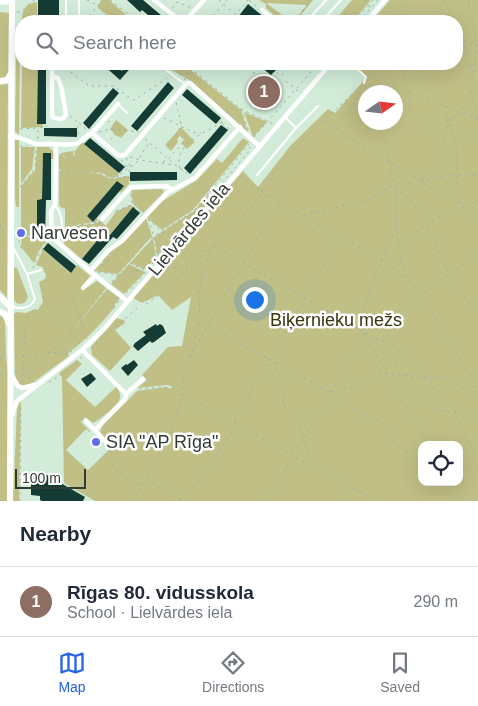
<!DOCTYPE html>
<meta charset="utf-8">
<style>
:root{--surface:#fff;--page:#f2f2f3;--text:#1f2937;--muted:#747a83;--line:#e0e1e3;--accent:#2563eb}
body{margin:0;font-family:Helvetica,sans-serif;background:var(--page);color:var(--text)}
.controls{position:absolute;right:15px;bottom:15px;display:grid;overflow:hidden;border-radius:10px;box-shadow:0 5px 20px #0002}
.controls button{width:45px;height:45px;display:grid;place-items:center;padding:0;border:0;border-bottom:1px solid var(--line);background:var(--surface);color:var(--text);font:25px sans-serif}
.compass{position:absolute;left:358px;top:85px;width:45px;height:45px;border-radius:50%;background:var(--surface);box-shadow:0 5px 20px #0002;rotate:76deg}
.scale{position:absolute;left:15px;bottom:12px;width:71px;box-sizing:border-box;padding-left:5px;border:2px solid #313c35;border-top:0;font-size:14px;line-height:18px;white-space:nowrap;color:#313c35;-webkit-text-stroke:4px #fff;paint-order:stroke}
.you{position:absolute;left:254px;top:299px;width:18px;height:18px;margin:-12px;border:4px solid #fff;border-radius:50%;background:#1a73e8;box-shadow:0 0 0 8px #1a73e833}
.badge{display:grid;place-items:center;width:32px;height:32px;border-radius:50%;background:var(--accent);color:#fff;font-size:16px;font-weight:700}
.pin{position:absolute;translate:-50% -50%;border:2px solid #fff;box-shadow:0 1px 5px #0006}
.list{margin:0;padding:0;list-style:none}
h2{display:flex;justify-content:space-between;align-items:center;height:65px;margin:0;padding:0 20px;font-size:21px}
h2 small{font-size:16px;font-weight:400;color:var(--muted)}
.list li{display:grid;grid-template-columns:32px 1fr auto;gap:15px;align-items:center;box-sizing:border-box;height:70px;padding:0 20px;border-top:1px solid var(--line)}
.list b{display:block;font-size:19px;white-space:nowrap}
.list p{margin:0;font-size:16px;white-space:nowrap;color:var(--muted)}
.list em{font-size:16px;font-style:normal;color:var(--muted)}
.icon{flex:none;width:28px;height:28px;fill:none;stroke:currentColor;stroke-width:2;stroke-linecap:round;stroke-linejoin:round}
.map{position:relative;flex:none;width:478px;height:501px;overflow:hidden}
.search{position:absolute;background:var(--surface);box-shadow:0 5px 20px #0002;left:15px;right:15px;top:15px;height:55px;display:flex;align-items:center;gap:12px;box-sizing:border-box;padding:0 18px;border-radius:20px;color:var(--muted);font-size:19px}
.sheet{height:135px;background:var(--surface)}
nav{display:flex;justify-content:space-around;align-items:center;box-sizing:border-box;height:70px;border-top:1px solid var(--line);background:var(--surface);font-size:14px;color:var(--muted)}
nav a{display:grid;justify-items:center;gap:2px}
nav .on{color:var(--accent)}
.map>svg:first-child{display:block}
.green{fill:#c0bf86;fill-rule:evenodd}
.building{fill:#143c34}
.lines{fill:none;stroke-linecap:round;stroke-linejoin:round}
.path{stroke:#9fb4a5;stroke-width:1;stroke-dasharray:2.5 4;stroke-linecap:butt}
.service{stroke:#fff;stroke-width:2}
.minor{stroke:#fff;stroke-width:4.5}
.tertiary{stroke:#fff;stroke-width:5}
.secondary{stroke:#fff;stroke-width:6}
.poi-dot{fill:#5d70e7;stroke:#fff;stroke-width:2}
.labels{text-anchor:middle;stroke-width:5;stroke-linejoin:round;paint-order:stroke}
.street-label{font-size:18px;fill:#313c35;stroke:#fff}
.poi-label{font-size:18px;fill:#313c35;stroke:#fff;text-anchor:start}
.park-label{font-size:18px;fill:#36350c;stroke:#fff}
</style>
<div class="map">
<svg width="478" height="501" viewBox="0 0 478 501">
<rect width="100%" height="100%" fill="#d2ecd9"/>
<!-- green -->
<g class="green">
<path d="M101 0H109L133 21H114L98 8 86 21 98 8Z"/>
<path d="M259 0H313L296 21H294L307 5 267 3V4L291 21H281L266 8V4Z"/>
<path d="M352 0H371L353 21H334Z"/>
<path d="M390 0H478V501H95L64 483 62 377 59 373 77 360 82 364 66 380 95 407 117 386C118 390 121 394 120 398 119 405 99 420 93 423L85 417 81 422 90 431V432L86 429 66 450 88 470 112 447 100 433 102 426 137 391 165 387 172 389 173 387 167 385 137 388 147 380 142 375 168 347 182 346 191 297 172 310 158 295 142 303 133 298 243 171 258 187 291 145 328 109 335 113 367 77 354 64H457V21H372ZM366 92H396V122H366ZM422 445H459V482H422Z"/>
<path d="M37 2V21H22C22 11 25 3 37 2Z"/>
<path d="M0 12 9 13 8 75 7 78H0Z"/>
<path d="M17 53H20L19 135 15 131 16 54Z"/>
<path d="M22 64H38L37 123 43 124V127L21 128Z"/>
<path d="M166 64H183L241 110 248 132 191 81 166 67 168 66Z"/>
<path d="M8 84 7 298 0 290V85Z"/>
<path d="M244 112 267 122 253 137Z"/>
<path d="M116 120 128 130 121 138 115 135 110 129Z"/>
<path d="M181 127 195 142 187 149 181 143 184 140 180 136 177 139 178 142 171 151 165 145Z"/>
<path d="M243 138 249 142 193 210 162 230 146 217 161 202 197 180 217 159 222 163Z"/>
<path d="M17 139 19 140V207H16L15 197V140Z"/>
<path d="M82 142 119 173 116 177 111 178 102 173 86 172 100 174 111 179 129 176V184L121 193 120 191 124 186 117 181 87 216 93 222 97 218 98 219 96 222 75 225 63 232V230L65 229V209L60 207 59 204V171H67L59 170V155L60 154 67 158 61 153 73 151 74 159 75 151Z"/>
<path d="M21 147H35L32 169 21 184Z"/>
<path d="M37 147H49L53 151 54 159H51V153H43L42 199 37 200V235L45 236 46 229 48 238 22 235 21 231V186L33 172 35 171Z"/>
<path d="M162 189 164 192 143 213 133 204 131 191 134 190Z"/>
<path d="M208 195 211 199 176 240 171 241 163 234 171 242 162 252 157 254 154 237 194 211Z"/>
<path d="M131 205 133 207 110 235 105 232 82 259 88 264 64 244 63 235C67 232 71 228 77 226 85 223 93 227 100 220L106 226 115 213V212Z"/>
<path d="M146 218 152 236 118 274 94 271 101 263 103 264 102 260 107 255 110 256 108 254 123 243Z"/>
<path d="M22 236 47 240 39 251 34 263 21 247Z"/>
<path d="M153 238 156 257 146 269H144L130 263Z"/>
<path d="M43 249 70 273 77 265 90 276 82 286 85 289 97 281 106 288 72 331 107 289 120 298 114 306V308C100 325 86 340 68 353L69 356 31 384 23 386 19 384 15 376 14 314 16 312 26 313 35 309 37 311 43 302 39 282 45 279 46 274 44 272 43 267 36 265Z"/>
<path d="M129 264 145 272 124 294 111 284Z"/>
<path d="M14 267 17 268 28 297 26 301 22 304 16 303 14 299Z"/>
<path d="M0 315 5 319 6 356 8 375 7 501H0Z"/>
<path d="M116 318 124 320 125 323 115 330 131 348 110 371 92 355 91 347Z"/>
<path d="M21 400 19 501H13L17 409Z"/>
</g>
<!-- building -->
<g class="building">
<rect x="38" y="0" width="21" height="21"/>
<path d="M127 0H143L168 21H155L142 10 140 12Z"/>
<path d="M248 4 264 17 268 21H236L234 19 237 15 238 17Z"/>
<path d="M38 64H46V124H37Z"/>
<path d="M102 64H117L115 65 122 71 128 64H134L120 80Z"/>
<path d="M257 64H278L275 67 277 69 271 75Z"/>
<path d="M168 82 174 88 137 131 131 126Z"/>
<path d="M113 88 119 93 89 129 83 123Z"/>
<path d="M187 89 221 118 216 124 182 95Z"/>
<path d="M221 125 228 130 190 174 184 168Z"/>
<path d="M44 128H77V137L44 136Z"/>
<path d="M90 138 125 167 119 173 84 144Z"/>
<path d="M43 153H51V200H46L45 236H37V200L42 199Z"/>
<path d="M130 172H177V180L130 181Z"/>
<path d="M117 181 124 186 93 222 87 216Z"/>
<path d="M133 207 140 213 117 239 113 237 89 264 82 259 105 231 110 235Z"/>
<path d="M48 243 76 266 71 273 43 249Z"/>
<path d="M156 324 157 326 160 324 163 326 166 333 154 342 152 343 150 341 138 351 133 346 135 343 146 335 143 332Z"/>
<path d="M134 360 138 365 128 376 121 368 126 364 127 365Z"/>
<path d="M91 373 96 379 87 387 81 379Z"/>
<path d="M31 474H45L85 497 83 501H42L40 500V496L31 495Z"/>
</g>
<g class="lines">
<!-- path -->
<g class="path">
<path d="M87 0 97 5"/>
<path d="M110 0 137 21"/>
<path d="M219 0 235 14"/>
<path d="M249 0 258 8"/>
<path d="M365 0 371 9"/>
<path d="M443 0 456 21"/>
<path d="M469 0V7L478 46 473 72"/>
<path d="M172 8 177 2 192 8"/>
<path d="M17 12H21L34 0"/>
<path d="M376 16 380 21"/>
<path d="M85 21 98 6 100 0"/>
<path d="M209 21 227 0"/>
<path d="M230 21 248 0"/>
<path d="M294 21 311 0"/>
<path d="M354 21 373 0"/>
<path d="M359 21 378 0"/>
<path d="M390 21 408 0"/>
<path d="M457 22 465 41 468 61 473 73 470 90 478 117"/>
<path d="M60 64 89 86H114L127 96 134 100 170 76"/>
<path d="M178 64V75"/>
<path d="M185 64 241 109 273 124"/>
<path d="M211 64 219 71 225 64"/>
<path d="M243 64 265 82 275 71 281 76 291 64"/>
<path d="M401 64 408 91"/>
<path d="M412 64 421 77 439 98 444 107 456 144 458 202 478 224"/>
<path d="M316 66 324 65"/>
<path d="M179 74 190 73"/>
<path d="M368 74 373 64"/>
<path d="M184 80 198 64"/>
<path d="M286 81 300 93"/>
<path d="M365 85 371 92"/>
<path d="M396 93 409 92 478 119"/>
<path d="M396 96 445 144"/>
<path d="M241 109 249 132"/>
<path d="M228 114 235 105"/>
<path d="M70 116 78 123V138"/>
<path d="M164 118 193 132 201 133"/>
<path d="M326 120 346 136 439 192 458 202 475 204 478 206"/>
<path d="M450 120 455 121 478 143"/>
<path d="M108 121 120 130 109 141"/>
<path d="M381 122 394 184 398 242 402 265 407 277 443 329 478 392"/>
<path d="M79 123 87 130"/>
<path d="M220 123 223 121"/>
<path d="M222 123 230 130"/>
<path d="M20 129 37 128"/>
<path d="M99 132 110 129 139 132"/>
<path d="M181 132 190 141"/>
<path d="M254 137 318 64"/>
<path d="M38 139V128L46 127 50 122"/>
<path d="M145 139 174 164"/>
<path d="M20 146H28"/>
<path d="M168 146C185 125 182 127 176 102"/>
<path d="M61 154 67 158"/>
<path d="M130 157 140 160 175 165 190 175"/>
<path d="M126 158 131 168"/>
<path d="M74 159V151"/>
<path d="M121 160 129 168V175"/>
<path d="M163 162 168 159 183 143H188"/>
<path d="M180 168C173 146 202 133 218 125"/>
<path d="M61 171C77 171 96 170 111 178"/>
<path d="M120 174 136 163 149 143"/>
<path d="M241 176C291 216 354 239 406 277"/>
<path d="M117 177 126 166"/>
<path d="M422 179 434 166 445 145 448 120 460 113 470 90"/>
<path d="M199 182 213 194 251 149 248 146"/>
<path d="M20 187 35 168 36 150"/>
<path d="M395 188 413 203 423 216 449 274 467 301 478 308"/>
<path d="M131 194 132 205 141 213"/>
<path d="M271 196C283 178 295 158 310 143 332 122 351 120 361 87"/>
<path d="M224 197 244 213"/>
<path d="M396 198 408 184"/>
<path d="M475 203 478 198"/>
<path d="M116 211 131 205"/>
<path d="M304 215 370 199 394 184H408L449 175H478"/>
<path d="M148 219 172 242"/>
<path d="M0 224 5 237"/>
<path d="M69 229 102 186 111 179 129 176 130 183"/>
<path d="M64 233 76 225 93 224 98 221"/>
<path d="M19 235 48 239"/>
<path d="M19 240 22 251"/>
<path d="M173 241 187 220 188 214"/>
<path d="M399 242 459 205"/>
<path d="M179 248 202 275"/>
<path d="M181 249 197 252 206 249"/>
<path d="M157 255 162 253 172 241"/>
<path d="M130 263 147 271"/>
<path d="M103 264 105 265 111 258 110 257"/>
<path d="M33 268 40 252 48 241"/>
<path d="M160 269 189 266"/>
<path d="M98 272 119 275 141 270"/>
<path d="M112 282 148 240 194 211 249 144"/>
<path d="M79 290 73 298 87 339"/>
<path d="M126 293 133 287 157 258 154 238 149 220"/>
<path d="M42 296 80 344"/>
<path d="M146 304 162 293 245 214 252 206 288 154 361 86"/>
<path d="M115 308 114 307 120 300"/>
<path d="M201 322 330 392 358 412 384 424 393 442 422 464"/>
<path d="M364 332 403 402 417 422 430 445"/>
<path d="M375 338 394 345 429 377 435 392 454 408 470 446 478 454"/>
<path d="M60 345 69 353 76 349"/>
<path d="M91 348 140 306"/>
<path d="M15 357C34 355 50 351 68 353"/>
<path d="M190 357 200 321 199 291 212 245 374 338 389 362 398 366 410 376 420 393 435 409 478 417"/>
<path d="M0 359 7 358"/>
<path d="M274 362 284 391 283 401 287 410 297 421 312 464"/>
<path d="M397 364 383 342 407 308 419 296 478 254"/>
<path d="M35 366 65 338 106 289"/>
<path d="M15 372 35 366 27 382"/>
<path d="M0 374 7 373"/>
<path d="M49 382 64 373 83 356"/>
<path d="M22 383 26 319 36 309 37 311"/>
<path d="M139 389 161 387 173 388 208 409 376 501"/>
<path d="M331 392 353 386 376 373 448 379 478 397"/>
<path d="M111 451 113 466 126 477 141 486"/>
<path d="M292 452 304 438 353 354 364 331V307L382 259 397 225"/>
<path d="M147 479 182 501"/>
<path d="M448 482 451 501"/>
<path d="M20 501 21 404"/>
<path d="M132 501 161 454 169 439 182 394 184 370 190 357 279 201"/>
<path d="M179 501 182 496 201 479 235 427V418L248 402 253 383 284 336 340 236"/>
<path d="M268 501 293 455"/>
<path d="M344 501V498L353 488"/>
<path d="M470 501 478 498"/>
</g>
<!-- service -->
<g class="service">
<path d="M66 21V0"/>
<path d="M79 21V0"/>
<path d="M307 21 326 0"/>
<path d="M322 21 341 0"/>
<path d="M14 41H21"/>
<path d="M158 64 185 84"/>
<path d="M352 64 366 77 364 83"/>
<path d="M118 104 127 113"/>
<path d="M286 118 295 127"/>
<path d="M257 175 296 128 318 106"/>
<path d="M55 205C63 214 64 230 58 240"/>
<path d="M27 274 41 270"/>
<path d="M13 307C22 309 31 309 35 299L27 274 13 247"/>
</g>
<!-- minor -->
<g class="minor">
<path d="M154 0 181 21"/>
<path d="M262 10 276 21"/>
<path d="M185 21 204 0"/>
<path d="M367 21 385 0"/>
<path d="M12 50H21"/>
<path d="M52 76 58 78 61 86 66 114C64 121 57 119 52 117V64"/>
<path d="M92 133 119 156 125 155 187 83H190L259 146"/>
<path d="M10 136 20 138 36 144H56L55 205 52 209 51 213 52 237 90 271 127 301"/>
<path d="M56 144C63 144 72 146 78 143 84 140 85 135 92 133L118 104"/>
<path d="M102 219 131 187 166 186 172 189"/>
<path d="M90 271 110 249 122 241 168 192 195 178 240 127"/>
<path d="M83 288 95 276"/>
<path d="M82 350 126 394 125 399 95 430"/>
<path d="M12 376 18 386 22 388 34 385"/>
<path d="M126 394 143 379"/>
<path d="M12 416 16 402 22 397 82 350 105 328 330 64"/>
<path d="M86 421 110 446"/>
</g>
<!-- tertiary -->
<path class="tertiary" d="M0 2H12"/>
<!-- secondary -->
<g class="secondary">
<path d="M0 81 7 80 10 75"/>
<path d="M0 297 11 307"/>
<path d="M0 312 5 314 9 324"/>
<path d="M10 501C12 334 10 167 12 0"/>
</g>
</g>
<!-- markers -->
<g class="poi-dot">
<circle cx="21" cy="233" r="5"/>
<circle cx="96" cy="442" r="5"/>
</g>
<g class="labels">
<!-- street labels -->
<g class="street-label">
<text transform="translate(189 229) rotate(-50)" y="6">Lielvārdes iela</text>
</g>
<!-- poi labels -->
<g class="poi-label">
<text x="31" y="239">Narvesen</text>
<text x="106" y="448">SIA "AP Rīga"</text>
</g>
<!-- park labels -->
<g class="park-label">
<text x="336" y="326">Biķernieku mežs</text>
</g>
</g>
</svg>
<div class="controls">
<button><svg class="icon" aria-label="locate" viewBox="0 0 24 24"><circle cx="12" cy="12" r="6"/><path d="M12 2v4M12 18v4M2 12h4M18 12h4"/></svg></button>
</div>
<svg class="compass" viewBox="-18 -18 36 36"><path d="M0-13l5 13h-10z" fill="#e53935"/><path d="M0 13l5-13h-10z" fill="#747a83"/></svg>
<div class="scale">100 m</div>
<div class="you"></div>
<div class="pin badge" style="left:264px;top:92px;background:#8d6e63">1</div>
<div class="search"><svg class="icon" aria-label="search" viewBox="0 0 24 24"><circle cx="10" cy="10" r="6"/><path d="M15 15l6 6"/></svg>Search here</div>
</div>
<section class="sheet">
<h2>Nearby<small></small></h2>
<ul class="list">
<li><span class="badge" style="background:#8d6e63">1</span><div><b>Rīgas 80. vidusskola</b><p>School · Lielvārdes iela</p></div><em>290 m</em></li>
</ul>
</section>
<nav>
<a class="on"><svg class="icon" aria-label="map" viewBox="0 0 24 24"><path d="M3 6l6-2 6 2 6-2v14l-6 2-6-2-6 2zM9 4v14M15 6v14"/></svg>Map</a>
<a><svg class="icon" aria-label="directions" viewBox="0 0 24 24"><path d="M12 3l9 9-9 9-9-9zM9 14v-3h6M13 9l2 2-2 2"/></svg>Directions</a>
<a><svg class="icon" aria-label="saved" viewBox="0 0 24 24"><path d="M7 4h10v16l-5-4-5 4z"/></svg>Saved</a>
</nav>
